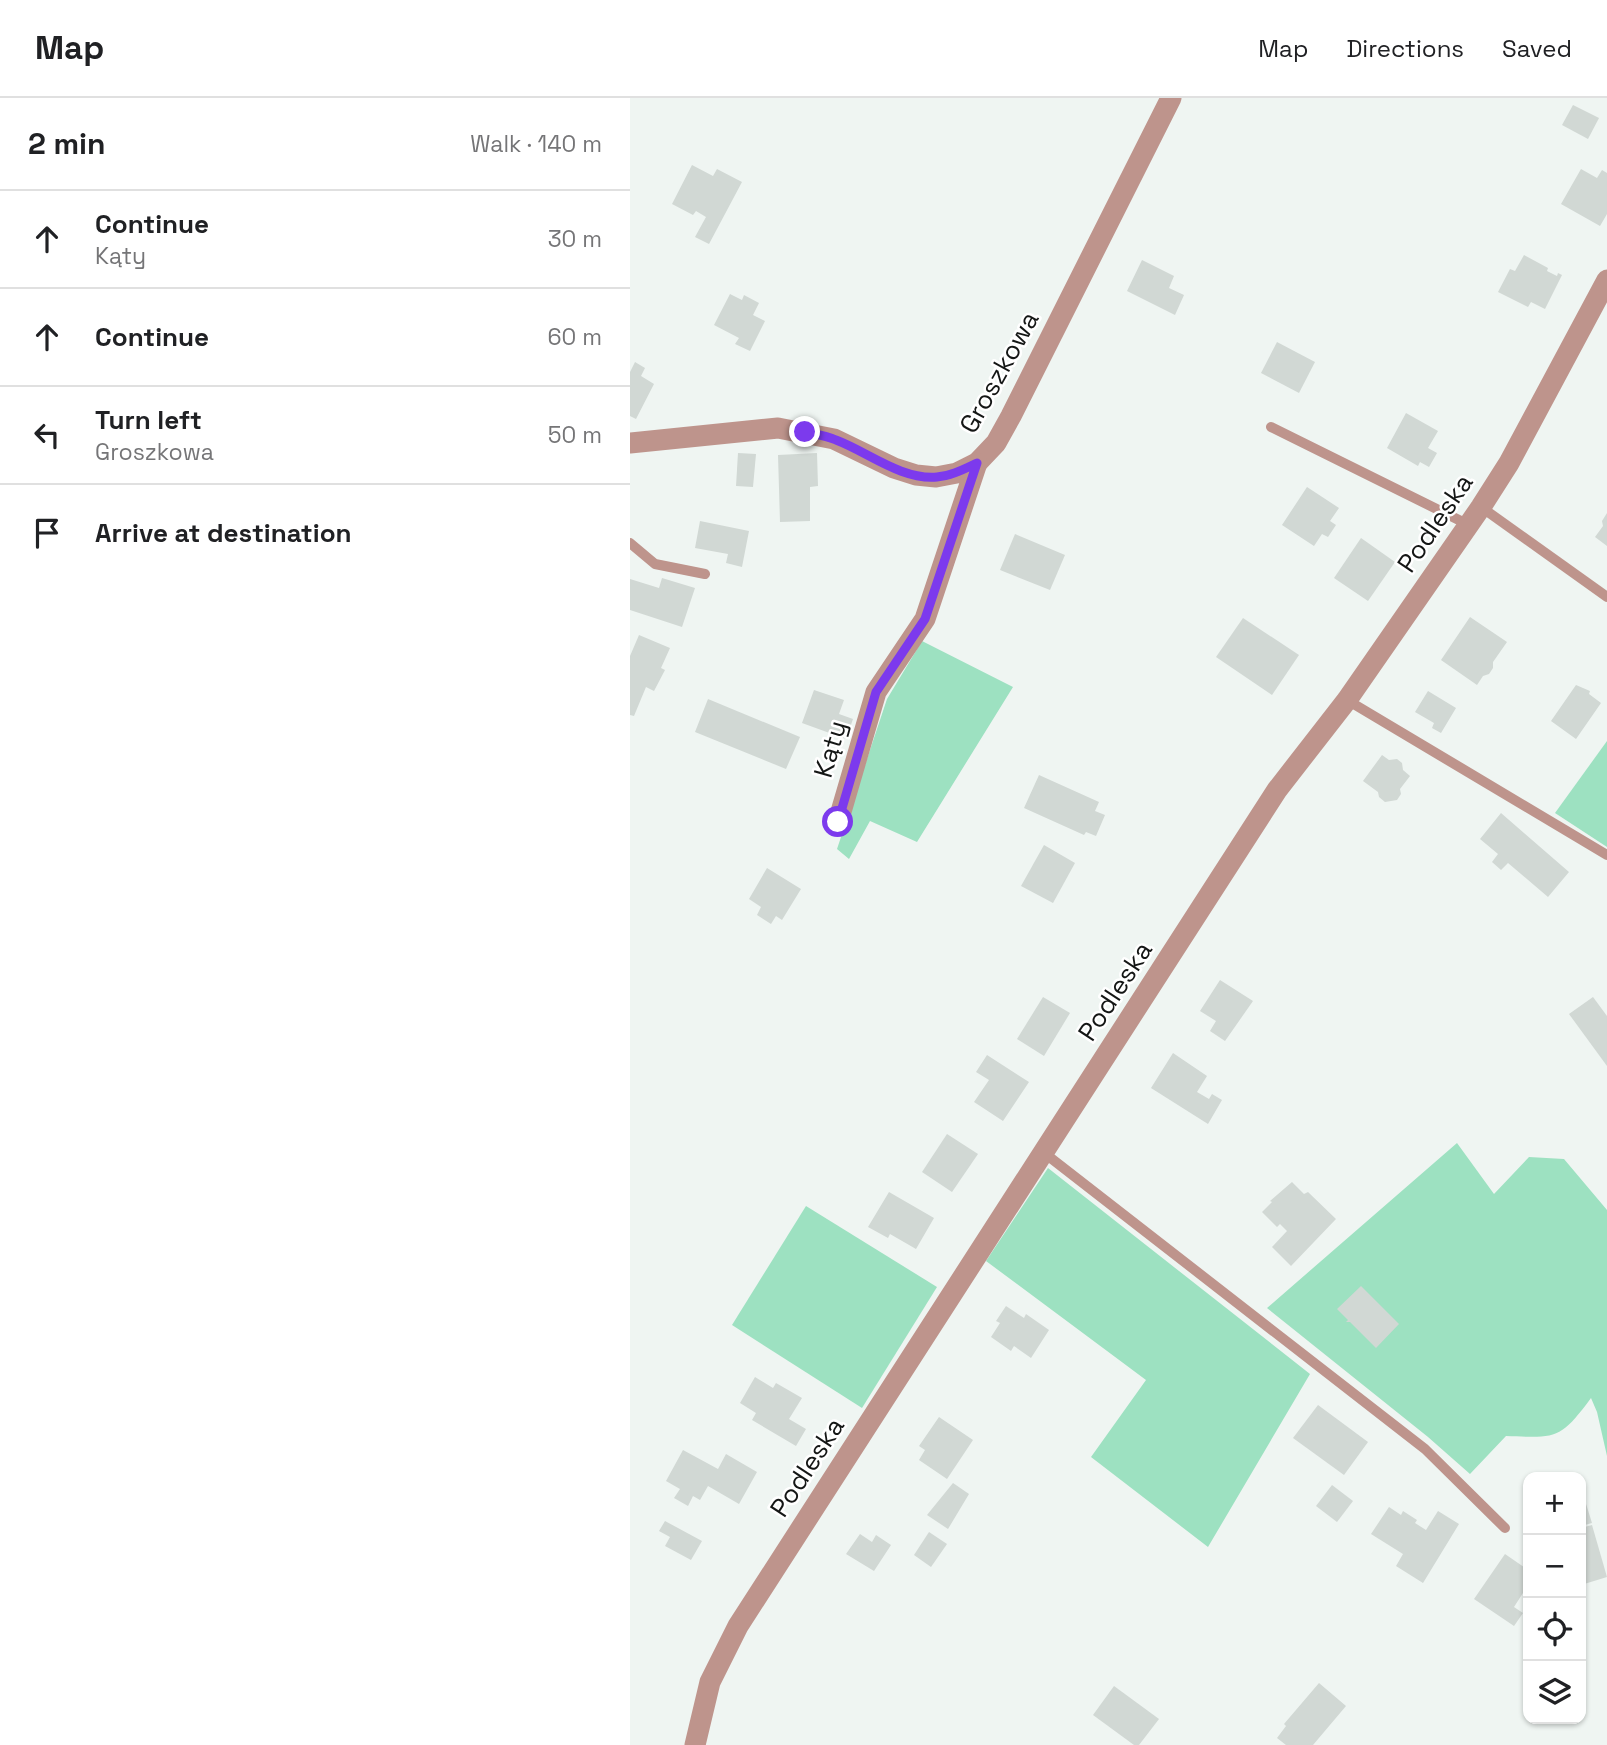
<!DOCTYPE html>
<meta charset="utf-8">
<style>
:root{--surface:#fff;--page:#f6f6f6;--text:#202124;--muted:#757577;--line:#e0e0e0}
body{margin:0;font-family:"Space Grotesk",sans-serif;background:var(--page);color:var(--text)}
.controls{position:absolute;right:21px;bottom:21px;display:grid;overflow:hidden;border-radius:14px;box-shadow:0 2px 5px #0004}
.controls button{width:63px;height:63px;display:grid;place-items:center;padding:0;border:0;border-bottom:2px solid var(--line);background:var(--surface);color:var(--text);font:35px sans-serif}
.stop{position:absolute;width:21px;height:21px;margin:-16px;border:5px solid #7c3aed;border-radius:50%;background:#fff}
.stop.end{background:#7c3aed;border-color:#fff;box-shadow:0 2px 7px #0008}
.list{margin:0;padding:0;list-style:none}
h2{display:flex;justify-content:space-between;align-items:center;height:91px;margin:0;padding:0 28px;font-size:30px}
h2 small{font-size:23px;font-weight:400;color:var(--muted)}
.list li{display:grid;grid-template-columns:46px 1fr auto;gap:21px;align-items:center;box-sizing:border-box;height:98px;padding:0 28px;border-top:2px solid var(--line)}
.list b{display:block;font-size:26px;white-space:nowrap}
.list p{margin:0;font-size:23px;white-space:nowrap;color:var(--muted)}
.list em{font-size:23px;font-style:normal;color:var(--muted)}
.icon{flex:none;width:38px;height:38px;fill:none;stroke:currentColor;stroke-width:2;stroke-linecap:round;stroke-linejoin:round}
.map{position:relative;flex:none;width:977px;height:1647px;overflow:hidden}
header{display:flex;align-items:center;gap:42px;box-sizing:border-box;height:98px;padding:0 35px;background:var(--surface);border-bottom:2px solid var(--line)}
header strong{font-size:33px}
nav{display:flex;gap:38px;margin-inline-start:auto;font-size:24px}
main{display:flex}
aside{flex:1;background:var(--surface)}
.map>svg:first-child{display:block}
.green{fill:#9de1c1}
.building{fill:#d1d8d4}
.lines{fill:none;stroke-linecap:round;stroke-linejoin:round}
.lane{stroke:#be948c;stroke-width:10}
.street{stroke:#be948c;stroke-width:21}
.route{stroke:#7c3aed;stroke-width:9}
.labels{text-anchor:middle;stroke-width:5;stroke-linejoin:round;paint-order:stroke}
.street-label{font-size:26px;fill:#141615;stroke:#fff}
</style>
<header>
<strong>Map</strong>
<nav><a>Map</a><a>Directions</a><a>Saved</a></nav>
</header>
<main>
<aside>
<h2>2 min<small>Walk · 140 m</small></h2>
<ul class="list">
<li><svg class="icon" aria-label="ahead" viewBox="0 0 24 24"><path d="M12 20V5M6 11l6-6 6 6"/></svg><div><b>Continue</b><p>Kąty</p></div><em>30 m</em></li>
<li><svg class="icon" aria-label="ahead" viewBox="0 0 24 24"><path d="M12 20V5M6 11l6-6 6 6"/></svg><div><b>Continue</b></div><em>60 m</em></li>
<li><svg class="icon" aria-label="left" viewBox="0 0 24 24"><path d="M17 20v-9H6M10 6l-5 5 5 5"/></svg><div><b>Turn left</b><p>Groszkowa</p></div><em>50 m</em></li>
<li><svg class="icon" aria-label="arrive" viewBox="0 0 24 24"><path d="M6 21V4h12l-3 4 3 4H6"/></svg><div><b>Arrive at destination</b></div></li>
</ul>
</aside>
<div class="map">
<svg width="977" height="1647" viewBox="0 0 977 1647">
<rect width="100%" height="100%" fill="#eff5f2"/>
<!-- green -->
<g class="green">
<path d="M292 543 383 589 287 744 240 723 219 761 207 751 257 601Z"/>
<path d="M977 643V749L925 715Z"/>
<path d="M827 1045 864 1096 899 1059 934 1061 977 1112V1358L967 1314 961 1300C930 1342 926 1340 876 1338L840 1376 798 1339 637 1210Z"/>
<path d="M418 1070 680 1276 578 1449 461 1359 516 1282 356 1163Z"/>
<path d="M176 1108 307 1189 232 1310 102 1227Z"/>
</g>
<!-- building -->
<g class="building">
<path d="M943 7 969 20 958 41 932 27Z"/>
<path d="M62 67 83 78 87 71 112 84 79 146 65 139 76 119 66 113 63 117 42 106Z"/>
<path d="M951 71 967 80 972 72 977 75V116L970 128 931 106Z"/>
<path d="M894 157 918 170 917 173 927 178 928 175 932 177 915 211 901 204 898 209 868 194 880 171 885 173Z"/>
<path d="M512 162 544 178 539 190 554 197 545 217 497 193Z"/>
<path d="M100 196 112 202 114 197 129 205 123 217 135 223 120 253 105 246 109 240 84 227Z"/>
<path d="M647 244 685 264 669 295 631 275Z"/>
<path d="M5 264 15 270 11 278 24 286 6 321 0 318V274Z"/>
<path d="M776 315 808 333 798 350 807 355 799 369 790 364 788 368 757 350Z"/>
<path d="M108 355 126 356 123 389 106 388Z"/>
<path d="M187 355 188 388 180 389V423L150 424 148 357Z"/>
<path d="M677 389 709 410 700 423 706 427 698 439 692 436 684 448 652 427Z"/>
<path d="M977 415V448L965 439 973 428 972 423Z"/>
<path d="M70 423 119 433 112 469 96 465 98 456 65 450Z"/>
<path d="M385 436 435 457 420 492 370 472Z"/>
<path d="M731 440 765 464 738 503 704 480Z"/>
<path d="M32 480 65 490 52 529 0 512V481L29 490Z"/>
<path d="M840 519 877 544 863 564V570L859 576 853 578 847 587 811 562Z"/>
<path d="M613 520 669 557 642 597 586 559Z"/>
<path d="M9 537 40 550 31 570 35 572 24 593 16 589 4 618 0 617V558Z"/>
<path d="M946 587 960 593 959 596 971 605 946 641 921 623Z"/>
<path d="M184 592 214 602 209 616 223 621 216 641 172 625Z"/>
<path d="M798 593 826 610 811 635 802 630 804 625 785 614Z"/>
<path d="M78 601 170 639 156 671 65 634Z"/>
<path d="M752 657 759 662 767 661 772 665 773 672 780 678 770 691 771 696 767 702 755 704 749 699 748 694 733 683Z"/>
<path d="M409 677 469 704 465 713 475 717 466 738 456 734 454 737 394 710Z"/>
<path d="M871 715 939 774 918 799 878 765 871 772 862 764 868 756 850 741Z"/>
<path d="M414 747 445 765 423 805 391 788Z"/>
<path d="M137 770 171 791 152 822 146 818 141 826 127 817 131 809 119 801Z"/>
<path d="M590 882 623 903 595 943 580 933 586 923 570 913Z"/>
<path d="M413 899 440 915 414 958 387 941Z"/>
<path d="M963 899 977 918V968L939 916Z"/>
<path d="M543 955 577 978 567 994 579 1001 582 996 592 1002 578 1026 521 990Z"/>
<path d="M357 957 399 984 373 1023 344 1004 359 982 346 974Z"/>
<path d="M317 1036 348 1056 322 1094 292 1074Z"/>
<path d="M662 1084 674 1096 678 1094 706 1121 661 1168 642 1149 657 1133 650 1126 647 1129 632 1114 642 1104 640 1103Z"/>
<path d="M259 1094 304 1120 286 1151 260 1136 258 1140 238 1129Z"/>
<path d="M731 1188 769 1226 746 1250 720 1224H716L718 1222 707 1211Z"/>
<path d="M376 1208 394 1220 396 1216 419 1232 401 1260 384 1248 381 1253 361 1239 370 1225 366 1223Z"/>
<path d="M125 1279 143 1290 146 1285 172 1300 159 1321 176 1331 166 1348 122 1322 126 1315 110 1305Z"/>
<path d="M688 1307 738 1344 714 1377 663 1340Z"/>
<path d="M309 1319 343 1342 317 1381 289 1362 295 1352 289 1348Z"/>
<path d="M53 1352 88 1371 96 1356 127 1374 109 1406 78 1388 70 1402 63 1398 58 1408 44 1400 50 1391 36 1383Z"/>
<path d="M323 1385 339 1396 318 1431 297 1417Z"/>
<path d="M702 1387 723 1403 707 1424 686 1408Z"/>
<path d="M951 1390 962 1425 951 1428Z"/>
<path d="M759 1409 771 1417 773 1413 787 1422 785 1425 796 1432 808 1413 829 1426 793 1485 766 1468 773 1456 741 1436Z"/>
<path d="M35 1423 72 1443 61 1462 35 1448 40 1439 29 1433Z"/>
<path d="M962 1427 977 1479 951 1487V1430Z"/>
<path d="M299 1434 317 1446 301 1469 284 1457Z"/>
<path d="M230 1436 242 1444 246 1437 261 1447 244 1473 216 1456Z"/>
<path d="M875 1456 898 1472V1487L884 1509 893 1515 884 1528 844 1501Z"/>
<path d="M689 1585 716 1608 683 1647H656L647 1640 656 1628 654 1626Z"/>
<path d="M484 1588 529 1621 509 1647H504L463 1617Z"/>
</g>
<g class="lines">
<!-- lane -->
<g class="lane">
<path d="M641 329 839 427"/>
<path d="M851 409 977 499"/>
<path d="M0 445 25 466 75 476"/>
<path d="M717 602 977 757"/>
<path d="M413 1054 795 1351 875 1430"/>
</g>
<!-- street -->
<g class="street">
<path d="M0 345 148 330 204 341 264 370 286 377 306 379 327 375 347 365 366 345 381 318 541 0"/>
<path d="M208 724 246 594 295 521 347 365"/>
<path d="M65 1647 80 1584 108 1528 647 692 717 602 851 409 879 365 977 182"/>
</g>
</g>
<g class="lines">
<!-- route -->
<path class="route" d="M175 334C185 336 197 338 206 342 238 354 271 382 307 379 321 378 334 371 347 365L295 521 246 594 208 724"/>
</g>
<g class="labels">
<!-- street labels -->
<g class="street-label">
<text transform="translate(369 274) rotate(-61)" y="9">Groszkowa</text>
<text transform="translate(805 425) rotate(-56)" y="9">Podleska</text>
<text transform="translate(200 651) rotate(-74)" y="9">Kąty</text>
<text transform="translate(485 893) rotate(-57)" y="9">Podleska</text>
<text transform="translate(177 1369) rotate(-57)" y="9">Podleska</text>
</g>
</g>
</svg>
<div class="controls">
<button>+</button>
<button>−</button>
<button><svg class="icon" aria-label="locate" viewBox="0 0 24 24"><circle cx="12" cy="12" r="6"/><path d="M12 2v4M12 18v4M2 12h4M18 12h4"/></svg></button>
<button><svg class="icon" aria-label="layers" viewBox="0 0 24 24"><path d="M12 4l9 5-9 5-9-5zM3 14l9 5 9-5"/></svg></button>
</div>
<div class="stop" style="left:208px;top:724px"></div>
<div class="stop end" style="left:175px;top:334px"></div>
</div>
</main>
